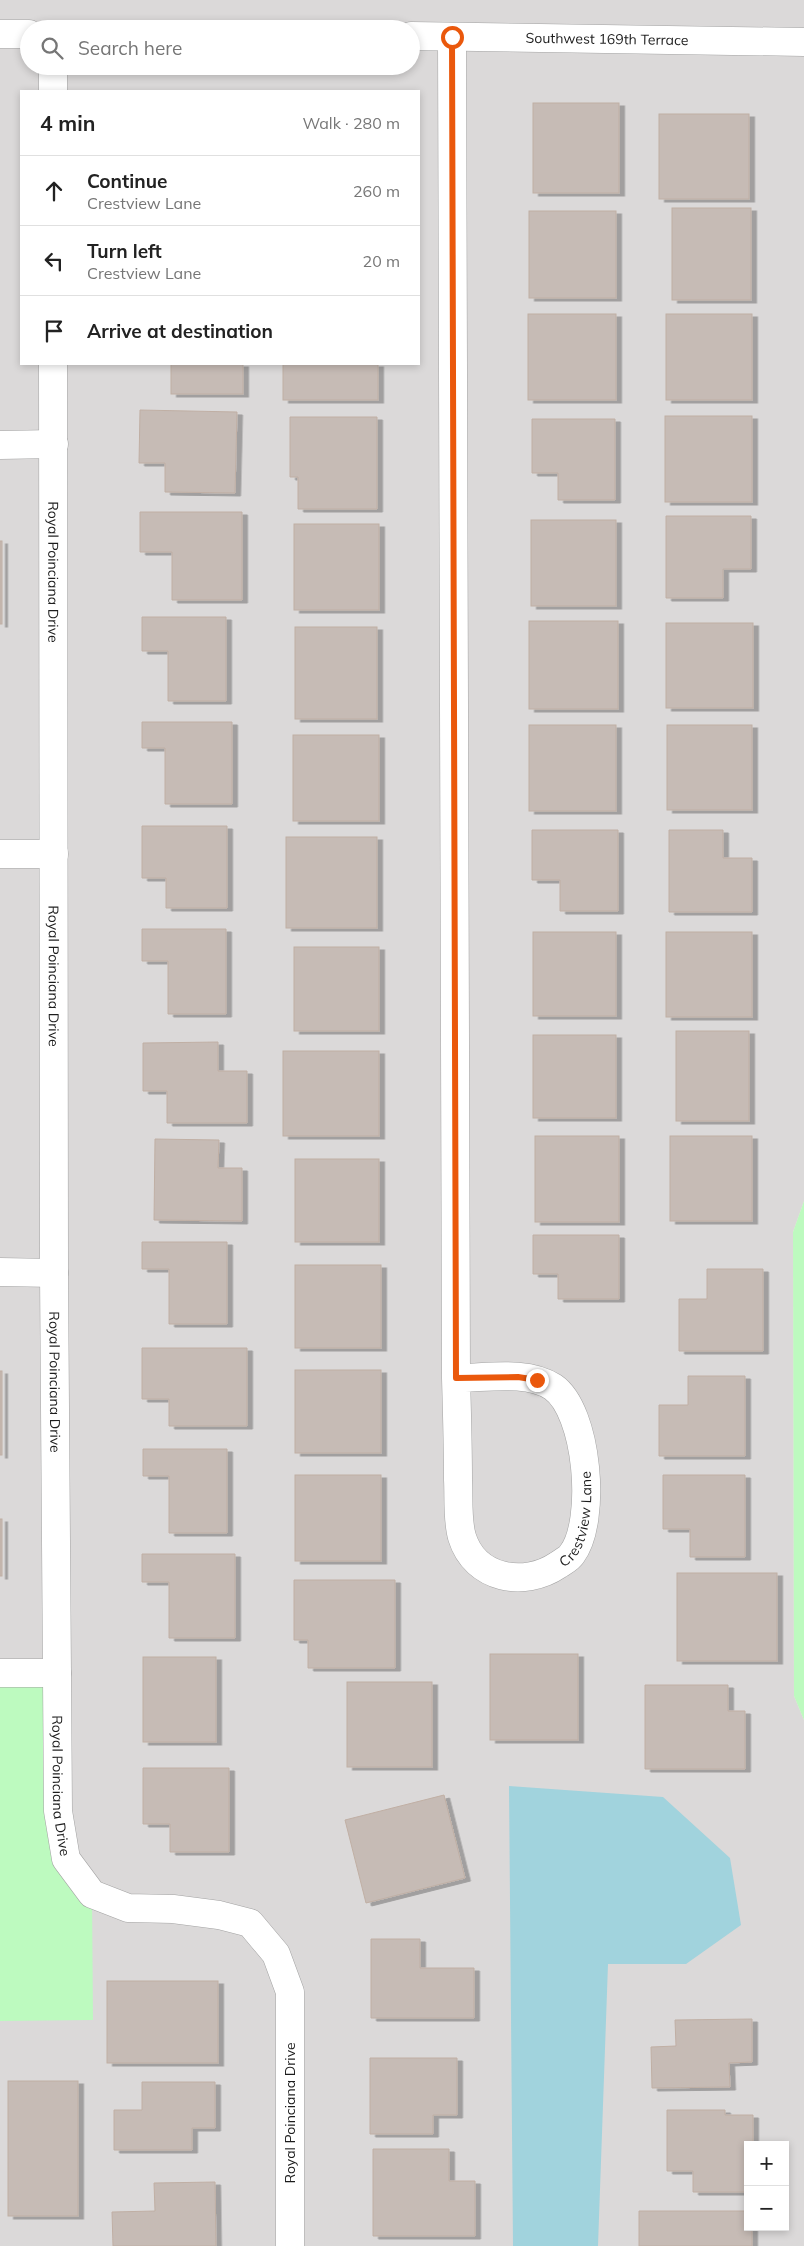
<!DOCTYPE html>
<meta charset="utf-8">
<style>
:root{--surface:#fff;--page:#f6f6f6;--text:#222;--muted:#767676;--line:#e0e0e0}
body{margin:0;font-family:Mulish,sans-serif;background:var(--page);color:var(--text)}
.controls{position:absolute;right:15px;bottom:15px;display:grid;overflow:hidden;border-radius:0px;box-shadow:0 2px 8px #0003}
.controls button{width:45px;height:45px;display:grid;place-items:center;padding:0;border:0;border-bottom:1px solid var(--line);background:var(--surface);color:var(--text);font:25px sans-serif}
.stop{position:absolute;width:15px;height:15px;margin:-11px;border:4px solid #ea580c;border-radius:50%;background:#fff}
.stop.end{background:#ea580c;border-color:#fff;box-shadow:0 1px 5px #0008}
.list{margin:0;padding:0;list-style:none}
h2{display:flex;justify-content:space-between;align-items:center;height:65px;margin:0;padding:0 20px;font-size:21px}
h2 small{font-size:16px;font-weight:400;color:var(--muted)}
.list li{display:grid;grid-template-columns:32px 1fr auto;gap:15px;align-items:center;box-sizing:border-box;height:70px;padding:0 20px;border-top:1px solid var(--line)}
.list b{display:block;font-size:19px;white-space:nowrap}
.list p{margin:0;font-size:16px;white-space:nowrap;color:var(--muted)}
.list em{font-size:16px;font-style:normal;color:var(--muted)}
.icon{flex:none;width:28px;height:28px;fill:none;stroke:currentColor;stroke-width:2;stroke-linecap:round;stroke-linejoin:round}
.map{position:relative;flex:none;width:804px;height:2246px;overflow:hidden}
.search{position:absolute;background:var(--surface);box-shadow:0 2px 8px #0003;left:20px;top:20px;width:400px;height:55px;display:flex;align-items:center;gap:12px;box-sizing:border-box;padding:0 18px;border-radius:28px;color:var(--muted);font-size:19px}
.panel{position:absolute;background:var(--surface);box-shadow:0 2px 8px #0003;left:20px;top:90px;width:400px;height:275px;border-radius:0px}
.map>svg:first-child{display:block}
.residential{fill:#dbd9d9;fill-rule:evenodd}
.park{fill:#bdfabf}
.water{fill:#a1d3dd}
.building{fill:#c6bbb5;stroke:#c0afa4;filter:url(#shadow)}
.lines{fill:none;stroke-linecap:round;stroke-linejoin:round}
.minor-casing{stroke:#a3a3a3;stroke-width:29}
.minor{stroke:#fff;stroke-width:28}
.route{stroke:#ea580c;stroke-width:6}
.labels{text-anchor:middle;stroke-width:5;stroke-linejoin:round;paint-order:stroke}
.street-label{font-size:14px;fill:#1c1c1c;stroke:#fff}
</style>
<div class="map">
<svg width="804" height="2246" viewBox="0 0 804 2246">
<defs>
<filter id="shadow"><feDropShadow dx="5.5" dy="3" stdDeviation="0" flood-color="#0004"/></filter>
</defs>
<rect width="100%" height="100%" fill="#eee9e2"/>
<!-- residential -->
<path class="residential" d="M0 0H804V1201L793 1232 794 1696 804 1720V2246H0ZM29 29H411V66H29ZM21 91H419V364H21ZM748 2145H785V2227H748Z"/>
<!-- park -->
<g class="park">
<path d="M804 1201V1720L794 1696 793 1232Z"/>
<path d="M0 1673H57L58 1811 92 1894 93 2020 0 2021Z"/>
</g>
<!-- water -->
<path class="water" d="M509 1786 663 1797 730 1858 741 1925 686 1964H608L598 2246H513Z"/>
<!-- building -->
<g class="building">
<rect x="533" y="103" width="86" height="90"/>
<rect x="659" y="114" width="90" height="85"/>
<rect x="672" y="208" width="79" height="92"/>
<rect x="529" y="211" width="87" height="87"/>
<rect x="528" y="314" width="88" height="86"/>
<rect x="666" y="314" width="86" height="86"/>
<rect x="171" y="364" width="72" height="30"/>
<rect x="283" y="364" width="95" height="36"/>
<path d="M140 410 237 412 235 493 165 492V463H139Z"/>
<rect x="665" y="416" width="87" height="86"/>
<path d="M290 417H377V509H298V477H290Z"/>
<path d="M532 419H615V500H558V473H532Z"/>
<path d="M140 512H242V600H172V552H140Z"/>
<path d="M666 516H751V569H723V598H666Z"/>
<rect x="531" y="520" width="85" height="86"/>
<rect x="294" y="524" width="85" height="86"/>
<rect x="0" y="541" width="2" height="83"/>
<path d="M142 617H226V701H168V651H142Z"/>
<rect x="529" y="621" width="89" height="88"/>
<rect x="666" y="623" width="87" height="85"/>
<rect x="295" y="627" width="82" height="92"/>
<path d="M142 722H232V804H165V748H142Z"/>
<rect x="529" y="725" width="87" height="86"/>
<rect x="667" y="725" width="85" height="85"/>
<rect x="293" y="735" width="86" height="86"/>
<path d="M142 826H227V908H166V878H142Z"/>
<path d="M532 830H618V911H560V880H532Z"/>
<path d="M669 830H723V858H752V912H669Z"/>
<rect x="286" y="837" width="91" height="91"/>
<path d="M142 929H226V1014H168V961H142Z"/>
<rect x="533" y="932" width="83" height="84"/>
<rect x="666" y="932" width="86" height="85"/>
<rect x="294" y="947" width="85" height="84"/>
<rect x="676" y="1031" width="73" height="90"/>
<rect x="533" y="1035" width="83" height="83"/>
<path d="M218 1042V1071H247V1123H167V1091H143V1043Z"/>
<rect x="283" y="1051" width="96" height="85"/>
<rect x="535" y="1136" width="84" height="86"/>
<rect x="670" y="1136" width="82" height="85"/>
<path d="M155 1139 219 1140 218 1168H242V1221L154 1220Z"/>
<rect x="295" y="1159" width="84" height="83"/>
<path d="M533 1235H619V1299H558V1274H533Z"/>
<path d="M142 1242H227V1324H169V1269H142Z"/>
<rect x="295" y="1265" width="86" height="83"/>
<path d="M707 1269H763V1351H679V1299H707Z"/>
<path d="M142 1348H247V1426H169V1399H142Z"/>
<rect x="295" y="1370" width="86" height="83"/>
<rect x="0" y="1371" width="2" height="84"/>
<path d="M688 1376H745V1456H659V1405H688Z"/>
<path d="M143 1449H227V1533H169V1476H143Z"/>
<rect x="295" y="1475" width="86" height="86"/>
<path d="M663 1475H745V1557H690V1529H663Z"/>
<rect x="0" y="1519" width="2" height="57"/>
<path d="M142 1554H235V1638H169V1582H142Z"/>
<rect x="677" y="1573" width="100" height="88"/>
<path d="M294 1580H395V1668H308V1640H294Z"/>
<rect x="490" y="1654" width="88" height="86"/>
<rect x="143" y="1657" width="73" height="85"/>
<rect x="347" y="1682" width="85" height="85"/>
<path d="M645 1685H728V1711H745V1769H645Z"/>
<path d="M143 1768H229V1852H170V1824H143Z"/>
<path d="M444 1795 465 1878 366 1903 345 1820Z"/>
<path d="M371 1939H420V1968H474V2018H371Z"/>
<rect x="107" y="1981" width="111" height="82"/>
<path d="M752 2019V2062L729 2063 730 2087 652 2088 651 2047 676 2046 675 2020Z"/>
<path d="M370 2058H457V2115H433V2134H370Z"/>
<rect x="8" y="2081" width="70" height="135"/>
<path d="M142 2082H215V2128H192V2150H114V2110H142Z"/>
<path d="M667 2110H725V2115H753V2145H748V2192H693V2171H667Z"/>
<path d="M373 2149H449V2181H475V2236H373Z"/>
<path d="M215 2182 216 2246H113L112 2212 155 2211 154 2183Z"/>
<path d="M639 2211H748V2227H752V2246H639Z"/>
</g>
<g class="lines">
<defs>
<g id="minor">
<path d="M0 34H29"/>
<path id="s1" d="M411 36 804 42"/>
<path id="s2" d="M452 37 456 1378C457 1412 458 1446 458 1480 459 1498 457 1520 462 1537 475 1579 524 1588 558 1565 562 1562 569 1559 572 1554 597 1521 588 1411 553 1387 527 1370 486 1378 456 1378"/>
<path d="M53 66V91"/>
<path id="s3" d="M53 364 54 1273 58 1811 66 1859 92 1894 128 1908 173 1909 219 1915 250 1923 276 1954 290 1992V2246"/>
<path d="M0 445 54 444"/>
<path d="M0 854H54"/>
<path d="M0 1272 54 1273"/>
<path d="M0 1673H57"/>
</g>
</defs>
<!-- minor casing -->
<use href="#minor" class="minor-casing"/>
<!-- minor -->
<use href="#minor" class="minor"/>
</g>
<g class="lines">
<!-- route -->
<path class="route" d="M452 37 456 1378 518 1377 537 1380"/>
</g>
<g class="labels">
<!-- street labels -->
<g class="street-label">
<text dy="5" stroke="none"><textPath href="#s1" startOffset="196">Southwest 169th Terrace</textPath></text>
<text dy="5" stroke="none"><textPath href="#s3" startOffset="208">Royal Poinciana Drive</textPath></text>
<text dy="5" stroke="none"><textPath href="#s3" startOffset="612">Royal Poinciana Drive</textPath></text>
<text dy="5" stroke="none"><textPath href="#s3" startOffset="1018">Royal Poinciana Drive</textPath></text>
<text dy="5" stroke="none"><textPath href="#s2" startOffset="1670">Crestview Lane</textPath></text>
<text dy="5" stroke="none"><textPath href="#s3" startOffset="1422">Royal Poinciana Drive</textPath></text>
<text transform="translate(290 2113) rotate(-90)" y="5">Royal Poinciana Drive</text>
</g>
</g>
</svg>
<div class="controls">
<button>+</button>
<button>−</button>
</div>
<div class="stop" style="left:452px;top:37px"></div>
<div class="stop end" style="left:537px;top:1380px"></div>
<div class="search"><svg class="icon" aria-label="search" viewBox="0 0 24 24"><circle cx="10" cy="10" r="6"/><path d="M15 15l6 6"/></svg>Search here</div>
<section class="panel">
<h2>4 min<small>Walk · 280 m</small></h2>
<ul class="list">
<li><svg class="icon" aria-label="ahead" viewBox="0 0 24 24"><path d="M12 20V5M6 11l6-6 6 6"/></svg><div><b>Continue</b><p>Crestview Lane</p></div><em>260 m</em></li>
<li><svg class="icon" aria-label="left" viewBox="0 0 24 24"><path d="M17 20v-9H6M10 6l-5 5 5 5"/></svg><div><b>Turn left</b><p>Crestview Lane</p></div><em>20 m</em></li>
<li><svg class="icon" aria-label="arrive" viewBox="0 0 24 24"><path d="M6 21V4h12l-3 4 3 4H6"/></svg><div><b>Arrive at destination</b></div></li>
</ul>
</section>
</div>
